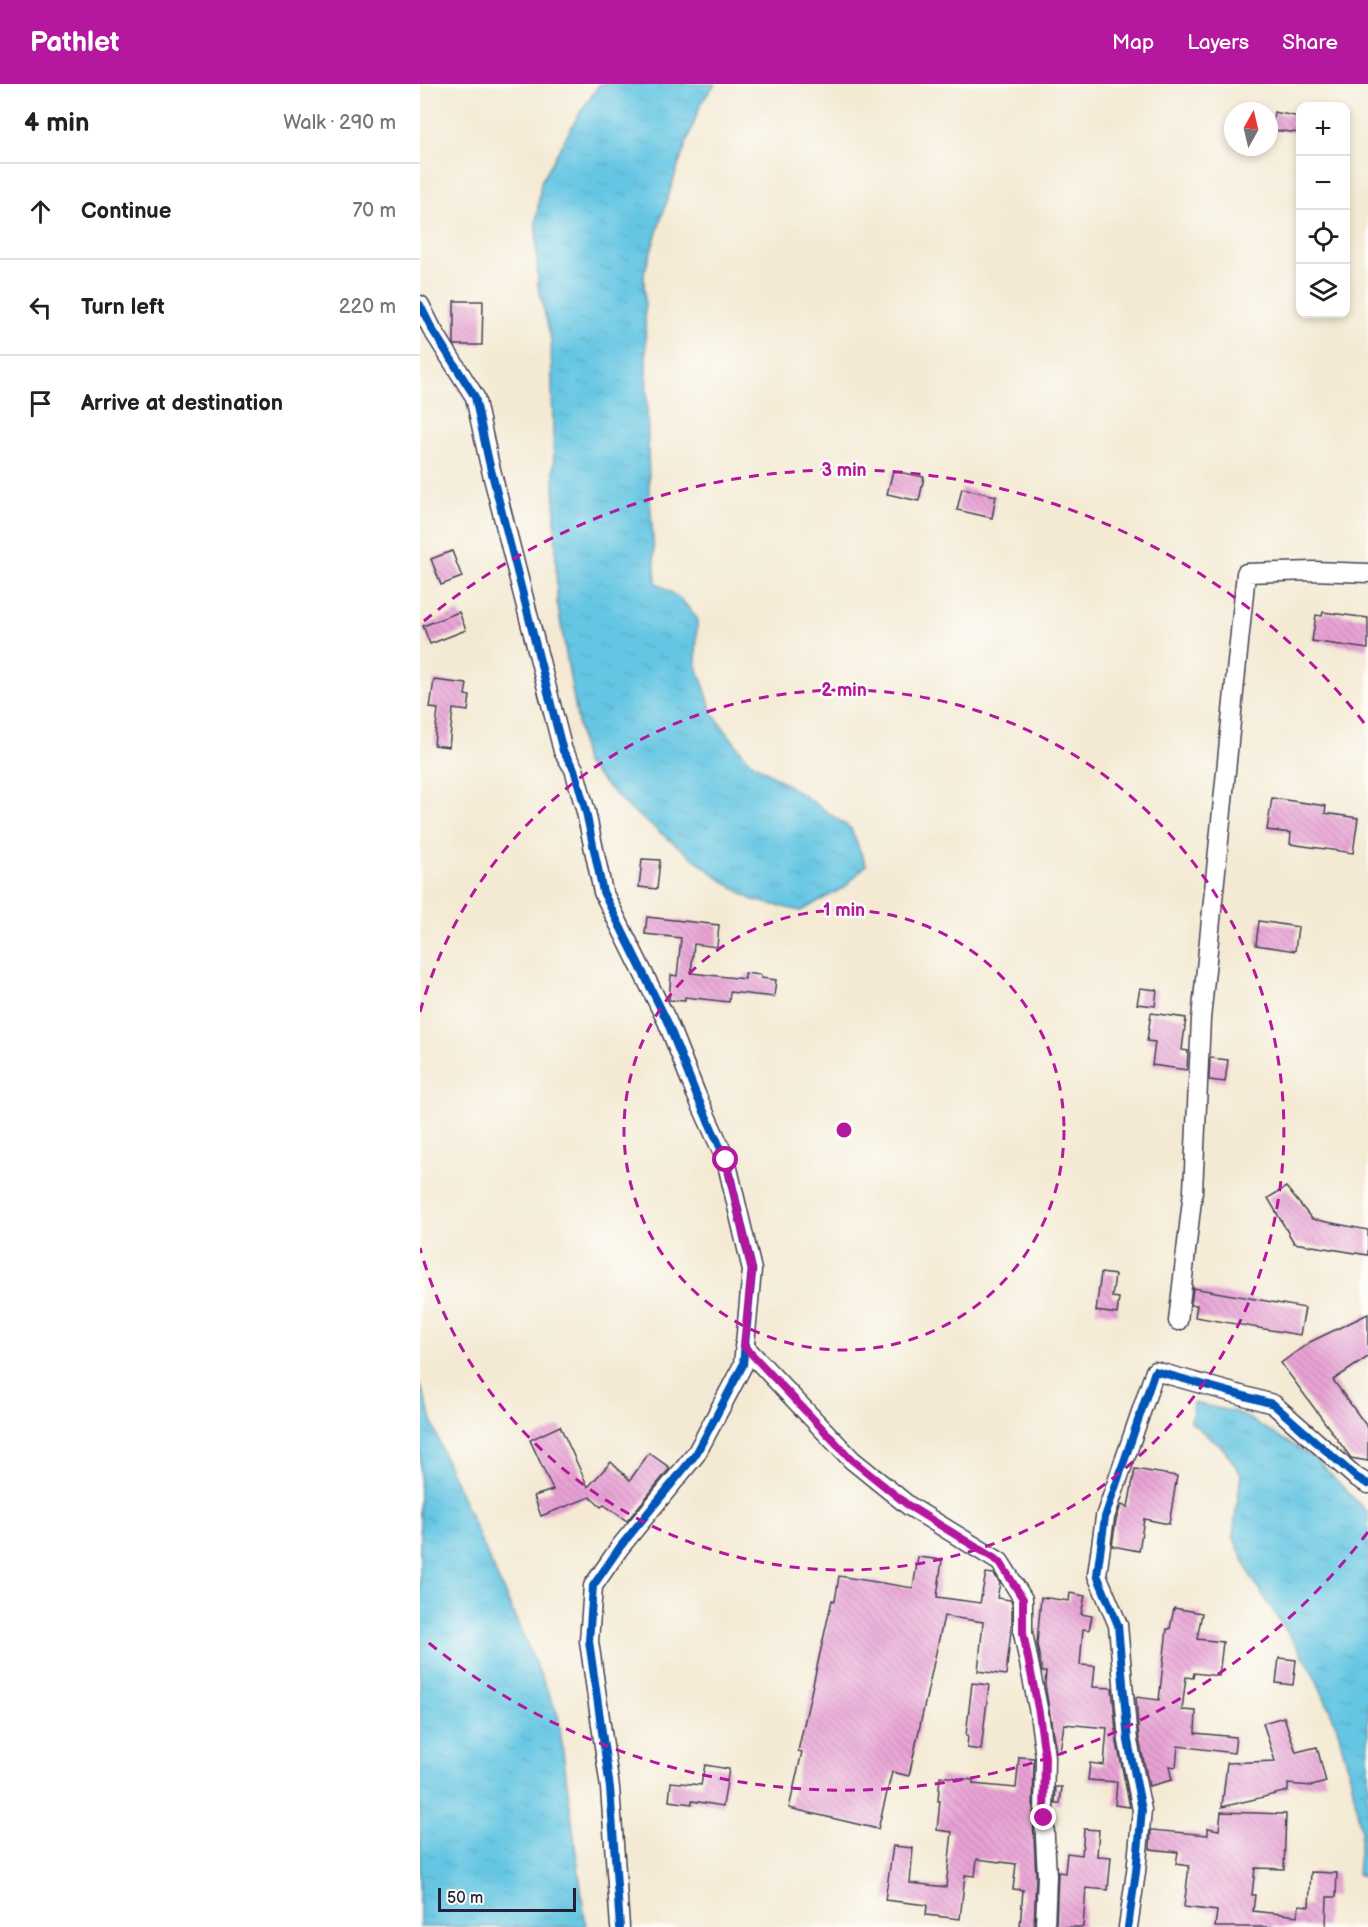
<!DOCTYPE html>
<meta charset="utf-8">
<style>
:root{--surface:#fff;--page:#f2f2f2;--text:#202124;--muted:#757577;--line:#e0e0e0;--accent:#b5179e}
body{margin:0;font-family:"Balsamiq Sans",sans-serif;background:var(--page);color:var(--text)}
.controls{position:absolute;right:18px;top:18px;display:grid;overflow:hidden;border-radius:12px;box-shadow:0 3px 9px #0003}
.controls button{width:54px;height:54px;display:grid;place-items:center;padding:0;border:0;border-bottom:2px solid var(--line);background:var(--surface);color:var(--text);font:30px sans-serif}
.compass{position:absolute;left:804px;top:18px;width:54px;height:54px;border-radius:50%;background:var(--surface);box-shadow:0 3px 9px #0003;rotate:8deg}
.scale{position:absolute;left:18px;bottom:15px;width:138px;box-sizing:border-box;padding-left:6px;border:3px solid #22223b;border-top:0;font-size:16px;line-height:21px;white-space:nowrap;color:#22223b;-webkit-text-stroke:4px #fdfcf7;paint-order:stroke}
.stop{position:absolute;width:18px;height:18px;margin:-14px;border:4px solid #b5179e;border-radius:50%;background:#fff}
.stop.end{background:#b5179e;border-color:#fff;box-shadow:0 2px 6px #0008}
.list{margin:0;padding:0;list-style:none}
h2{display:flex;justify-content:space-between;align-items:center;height:78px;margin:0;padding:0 24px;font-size:26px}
h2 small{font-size:20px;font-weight:400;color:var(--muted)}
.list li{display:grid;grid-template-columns:39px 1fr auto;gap:18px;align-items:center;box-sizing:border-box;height:96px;padding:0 24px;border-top:2px solid var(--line)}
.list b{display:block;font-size:22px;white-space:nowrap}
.list em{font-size:20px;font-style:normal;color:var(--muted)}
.icon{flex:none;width:33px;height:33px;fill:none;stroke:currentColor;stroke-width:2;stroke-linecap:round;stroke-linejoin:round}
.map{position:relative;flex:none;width:948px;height:1843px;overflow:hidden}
header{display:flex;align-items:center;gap:36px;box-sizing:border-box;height:84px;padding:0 30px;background:var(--accent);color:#fff}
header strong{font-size:28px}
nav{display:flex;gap:33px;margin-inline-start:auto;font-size:21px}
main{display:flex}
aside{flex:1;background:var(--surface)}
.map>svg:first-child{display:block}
.water{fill:url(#water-ripples);stroke:#44748f;stroke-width:1.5}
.building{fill:url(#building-back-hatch)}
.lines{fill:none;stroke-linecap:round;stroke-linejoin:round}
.minor-casing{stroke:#424052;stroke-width:21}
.minor{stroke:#fff;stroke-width:18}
.cycleway-casing{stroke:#fdfcf7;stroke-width:11}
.cycleway{stroke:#0057b8;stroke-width:8}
.route{stroke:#b5179e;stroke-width:8}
.ring{fill:none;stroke:#b5179e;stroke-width:3;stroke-dasharray:10 8}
.centre{fill:#b5179e;stroke:#fdfcf7;stroke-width:3}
.ring-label{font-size:18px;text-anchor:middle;font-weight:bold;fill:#b5179e;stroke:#fdfcf7;stroke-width:5;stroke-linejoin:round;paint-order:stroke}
</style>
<header>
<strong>Pathlet</strong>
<nav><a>Map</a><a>Layers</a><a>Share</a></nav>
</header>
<main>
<aside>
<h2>4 min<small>Walk · 290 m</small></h2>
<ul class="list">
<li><svg class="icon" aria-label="ahead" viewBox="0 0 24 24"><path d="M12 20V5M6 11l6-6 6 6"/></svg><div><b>Continue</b></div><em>70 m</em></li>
<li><svg class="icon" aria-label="left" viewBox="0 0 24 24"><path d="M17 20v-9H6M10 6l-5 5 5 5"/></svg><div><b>Turn left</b></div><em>220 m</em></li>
<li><svg class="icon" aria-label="arrive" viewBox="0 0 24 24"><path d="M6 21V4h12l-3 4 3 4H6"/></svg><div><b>Arrive at destination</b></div></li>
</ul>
</aside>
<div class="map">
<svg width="948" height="1843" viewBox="0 0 948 1843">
<defs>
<pattern id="water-ripples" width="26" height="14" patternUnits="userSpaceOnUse" patternTransform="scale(1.5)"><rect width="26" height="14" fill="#65c6e3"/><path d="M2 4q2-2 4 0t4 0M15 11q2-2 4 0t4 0" fill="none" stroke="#57aac4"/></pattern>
<pattern id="building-back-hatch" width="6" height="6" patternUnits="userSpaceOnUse" patternTransform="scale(1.5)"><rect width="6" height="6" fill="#e8a2d4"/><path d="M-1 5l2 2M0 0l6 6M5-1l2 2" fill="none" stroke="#c78bb7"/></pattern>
</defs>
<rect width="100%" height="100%" fill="#fdfcf7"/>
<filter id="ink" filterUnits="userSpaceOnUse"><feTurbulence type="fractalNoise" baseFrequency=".0167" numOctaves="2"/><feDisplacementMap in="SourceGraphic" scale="12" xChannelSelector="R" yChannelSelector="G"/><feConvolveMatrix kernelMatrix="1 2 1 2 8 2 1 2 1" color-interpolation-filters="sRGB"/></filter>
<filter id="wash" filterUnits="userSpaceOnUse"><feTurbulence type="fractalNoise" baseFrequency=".008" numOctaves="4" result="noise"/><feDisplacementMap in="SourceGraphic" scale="24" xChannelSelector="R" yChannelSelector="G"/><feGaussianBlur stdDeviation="1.35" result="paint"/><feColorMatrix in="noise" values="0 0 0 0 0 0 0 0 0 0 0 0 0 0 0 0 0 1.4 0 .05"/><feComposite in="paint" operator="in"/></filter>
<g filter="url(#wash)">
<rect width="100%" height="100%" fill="#f4ead4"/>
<!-- water -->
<g class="water">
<path d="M180 0H295L281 19 256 88 224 189 229 403 236 498 262 516 277 534 276 579 293 630 327 675 386 713 431 745 446 781 425 803 381 827 333 816 304 798 210 725 165 680 137 518 131 256 118 201 116 140 121 98 161 27Z"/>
<path d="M0 1300 23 1370 138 1631 166 1843H0Z"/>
<path d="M774 1319 819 1329 896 1375 948 1429V1794L937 1790 941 1747 931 1694 916 1640 891 1584 831 1493 813 1452 821 1390 804 1365 771 1338Z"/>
</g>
<g id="blocks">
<!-- building -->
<g class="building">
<path d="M854 28 880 33V49L852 46Z"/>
<path d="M34 217H63L62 261H35L34 259Z"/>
<path d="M473 387 504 393 499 417 467 410Z"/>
<path d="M542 404 576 412 572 434 537 426Z"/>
<path d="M32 467 42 493 21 501 11 475Z"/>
<path d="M39 528 46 546 10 560 3 542Z"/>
<path d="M903 528 948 534V565L892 557 896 531 902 532Z"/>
<path d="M14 596 47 600 45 611 50 612 48 627 33 625 29 663 14 661 18 625 10 624Z"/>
<path d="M852 714 906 722 905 729 938 734 933 769 870 760 871 749 847 746Z"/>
<path d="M222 775 240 776 237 805 219 803Z"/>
<path d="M227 833 299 841 297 863 274 860 271 889 325 895V889L341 891V894L356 896 354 913 310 908 309 918 265 913V917L249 916 251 891 257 892 261 854 225 850Z"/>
<path d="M839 837 878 843 875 867 836 861Z"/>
<path d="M720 904 737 906 735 922 717 920Z"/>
<path d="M731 929 766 934 762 966 768 967 767 986 732 981 735 958 727 957Z"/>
<path d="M790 974 808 976 805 998 789 996Z"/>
<path d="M866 1103 892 1135 948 1146V1171L874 1159 848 1114Z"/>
<path d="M681 1189 695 1191 692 1213 699 1214 697 1230 676 1227Z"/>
<path d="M773 1204 885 1224 880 1251 775 1233 777 1221H771Z"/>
<path d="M948 1230V1273L913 1296 948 1344V1377L931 1374 861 1279 890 1258Z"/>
<path d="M140 1342 168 1403 191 1378 210 1396 229 1369 250 1384 207 1437 184 1421 181 1423 170 1413 121 1432 114 1412 133 1406 110 1356Z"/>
<path d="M715 1385 757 1392 749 1440 724 1435 719 1467 692 1462 696 1436 701 1421 708 1423Z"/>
<path d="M498 1473 522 1476 517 1513 560 1519 566 1489 574 1490 580 1499 577 1514 590 1516 592 1518V1538L586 1591 558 1587 563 1538 524 1532 489 1692 472 1688 458 1745 369 1724 382 1668 378 1667 412 1516 415 1517 419 1492 493 1504Z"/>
<path d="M650 1509 665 1512 661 1530 672 1532 669 1546 663 1545 660 1581 675 1582 673 1603 692 1604 697 1659 710 1723 695 1721 697 1698 668 1696 670 1679 684 1681 687 1644 644 1640 640 1668H636L625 1600 626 1588H622L617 1560 621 1513 649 1517Z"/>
<path d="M754 1524 782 1529 777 1555 803 1558 799 1592 774 1589 773 1594 766 1593 762 1626 776 1627 775 1649 816 1653 814 1669 758 1662 756 1683 749 1682 752 1696 729 1702 719 1655 716 1613 739 1616 747 1545H750Z"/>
<path d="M859 1574 876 1576 873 1601 856 1599Z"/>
<path d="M552 1599 569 1601 561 1666 547 1664 548 1651H546Z"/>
<path d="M864 1633 876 1668 897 1663 906 1698 892 1702 868 1700V1707L802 1723 807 1679 855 1677 843 1639Z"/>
<path d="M599 1673 614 1674 613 1734 616 1792 614 1843H600L603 1806 593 1805 596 1780 557 1775 555 1792 545 1791 540 1835 506 1831 507 1821 465 1816 473 1762 493 1764 490 1799 526 1803 532 1748 517 1746 520 1717H518L520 1692 553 1696V1700L596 1704Z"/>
<path d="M285 1681 309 1685 303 1722 272 1717V1720L249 1717 251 1698 281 1701Z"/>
<path d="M636 1703H642L640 1720H635Z"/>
<path d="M801 1728 866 1730 864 1785 835 1784 832 1811H835L833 1827 878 1832 879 1821 889 1822 891 1788 917 1789 916 1813H907L906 1843H795L797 1827 764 1823 769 1782 756 1780 758 1768 730 1765 731 1746 788 1751V1744L799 1746Z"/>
<path d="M664 1745 679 1746 677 1772 691 1773 688 1806 666 1804 663 1843H636L638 1788 645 1789 647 1769 662 1771Z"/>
</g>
</g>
</g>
<g filter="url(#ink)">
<use href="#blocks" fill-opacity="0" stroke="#424052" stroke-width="1.5"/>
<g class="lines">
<defs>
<g id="minor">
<path d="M0 221 12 245 55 313 69 378 143 667 154 685 166 728 183 808 247 937 276 1010 306 1076 332 1186 323 1281 276 1370 200 1463 173 1502 169 1557 190 1704 200 1843"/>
<path d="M758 1237 773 1107 781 935 826 489 894 487 948 489"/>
<path d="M324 1262 432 1376 489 1422 580 1478 603 1515V1549L619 1629 625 1673 624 1734 627 1792 625 1843"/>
<path d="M708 1843 716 1788 722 1726 708 1657 698 1541 677 1491 685 1433 735 1287 853 1320 936 1393 948 1400"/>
</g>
</defs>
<!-- minor casing -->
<use href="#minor" class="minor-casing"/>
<!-- minor -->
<use href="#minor" class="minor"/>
<defs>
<g id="cycleway">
<path d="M0 221 12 245 55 313 69 378 143 667 154 685 166 728 183 808 247 937 276 1010 306 1076 332 1186 323 1281 276 1370 200 1463 173 1502 169 1557 190 1704 200 1843"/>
<path d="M708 1843 716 1788 722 1726 708 1657 698 1541 677 1491 685 1433 735 1287 853 1320 936 1393 948 1400"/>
</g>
</defs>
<!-- cycleway casing -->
<use href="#cycleway" class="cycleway-casing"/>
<!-- cycleway -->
<use href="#cycleway" class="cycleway"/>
</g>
</g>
<g class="lines" filter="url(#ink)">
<!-- route -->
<path class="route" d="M306 1076 332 1186 324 1262 432 1376 489 1422 580 1478 603 1515V1549L619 1629 625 1673 624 1734"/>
</g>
<!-- distance rings -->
<g class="ring">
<circle cx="424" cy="1046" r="220"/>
<path d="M0 928A440 440 0 1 1 0 1164"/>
<path d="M948 1448A660 660 0 0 1 4 1555M4 537A660 660 0 0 1 948 644"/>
</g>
<circle cx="424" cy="1046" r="9" class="centre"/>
<g class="ring-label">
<text x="424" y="392">3 min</text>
<text x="424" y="612">2 min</text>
<text x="424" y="832">1 min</text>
</g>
</svg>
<div class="controls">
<button>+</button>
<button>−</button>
<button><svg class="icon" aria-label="locate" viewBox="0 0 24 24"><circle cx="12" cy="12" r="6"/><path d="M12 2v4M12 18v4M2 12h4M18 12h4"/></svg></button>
<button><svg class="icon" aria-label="layers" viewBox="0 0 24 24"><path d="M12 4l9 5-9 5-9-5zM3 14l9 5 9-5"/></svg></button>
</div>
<svg class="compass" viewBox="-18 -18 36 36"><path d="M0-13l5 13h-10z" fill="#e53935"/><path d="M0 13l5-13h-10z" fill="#757577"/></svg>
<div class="scale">50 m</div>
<div class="stop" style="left:306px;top:1076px"></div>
<div class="stop end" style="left:624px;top:1734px"></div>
</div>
</main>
